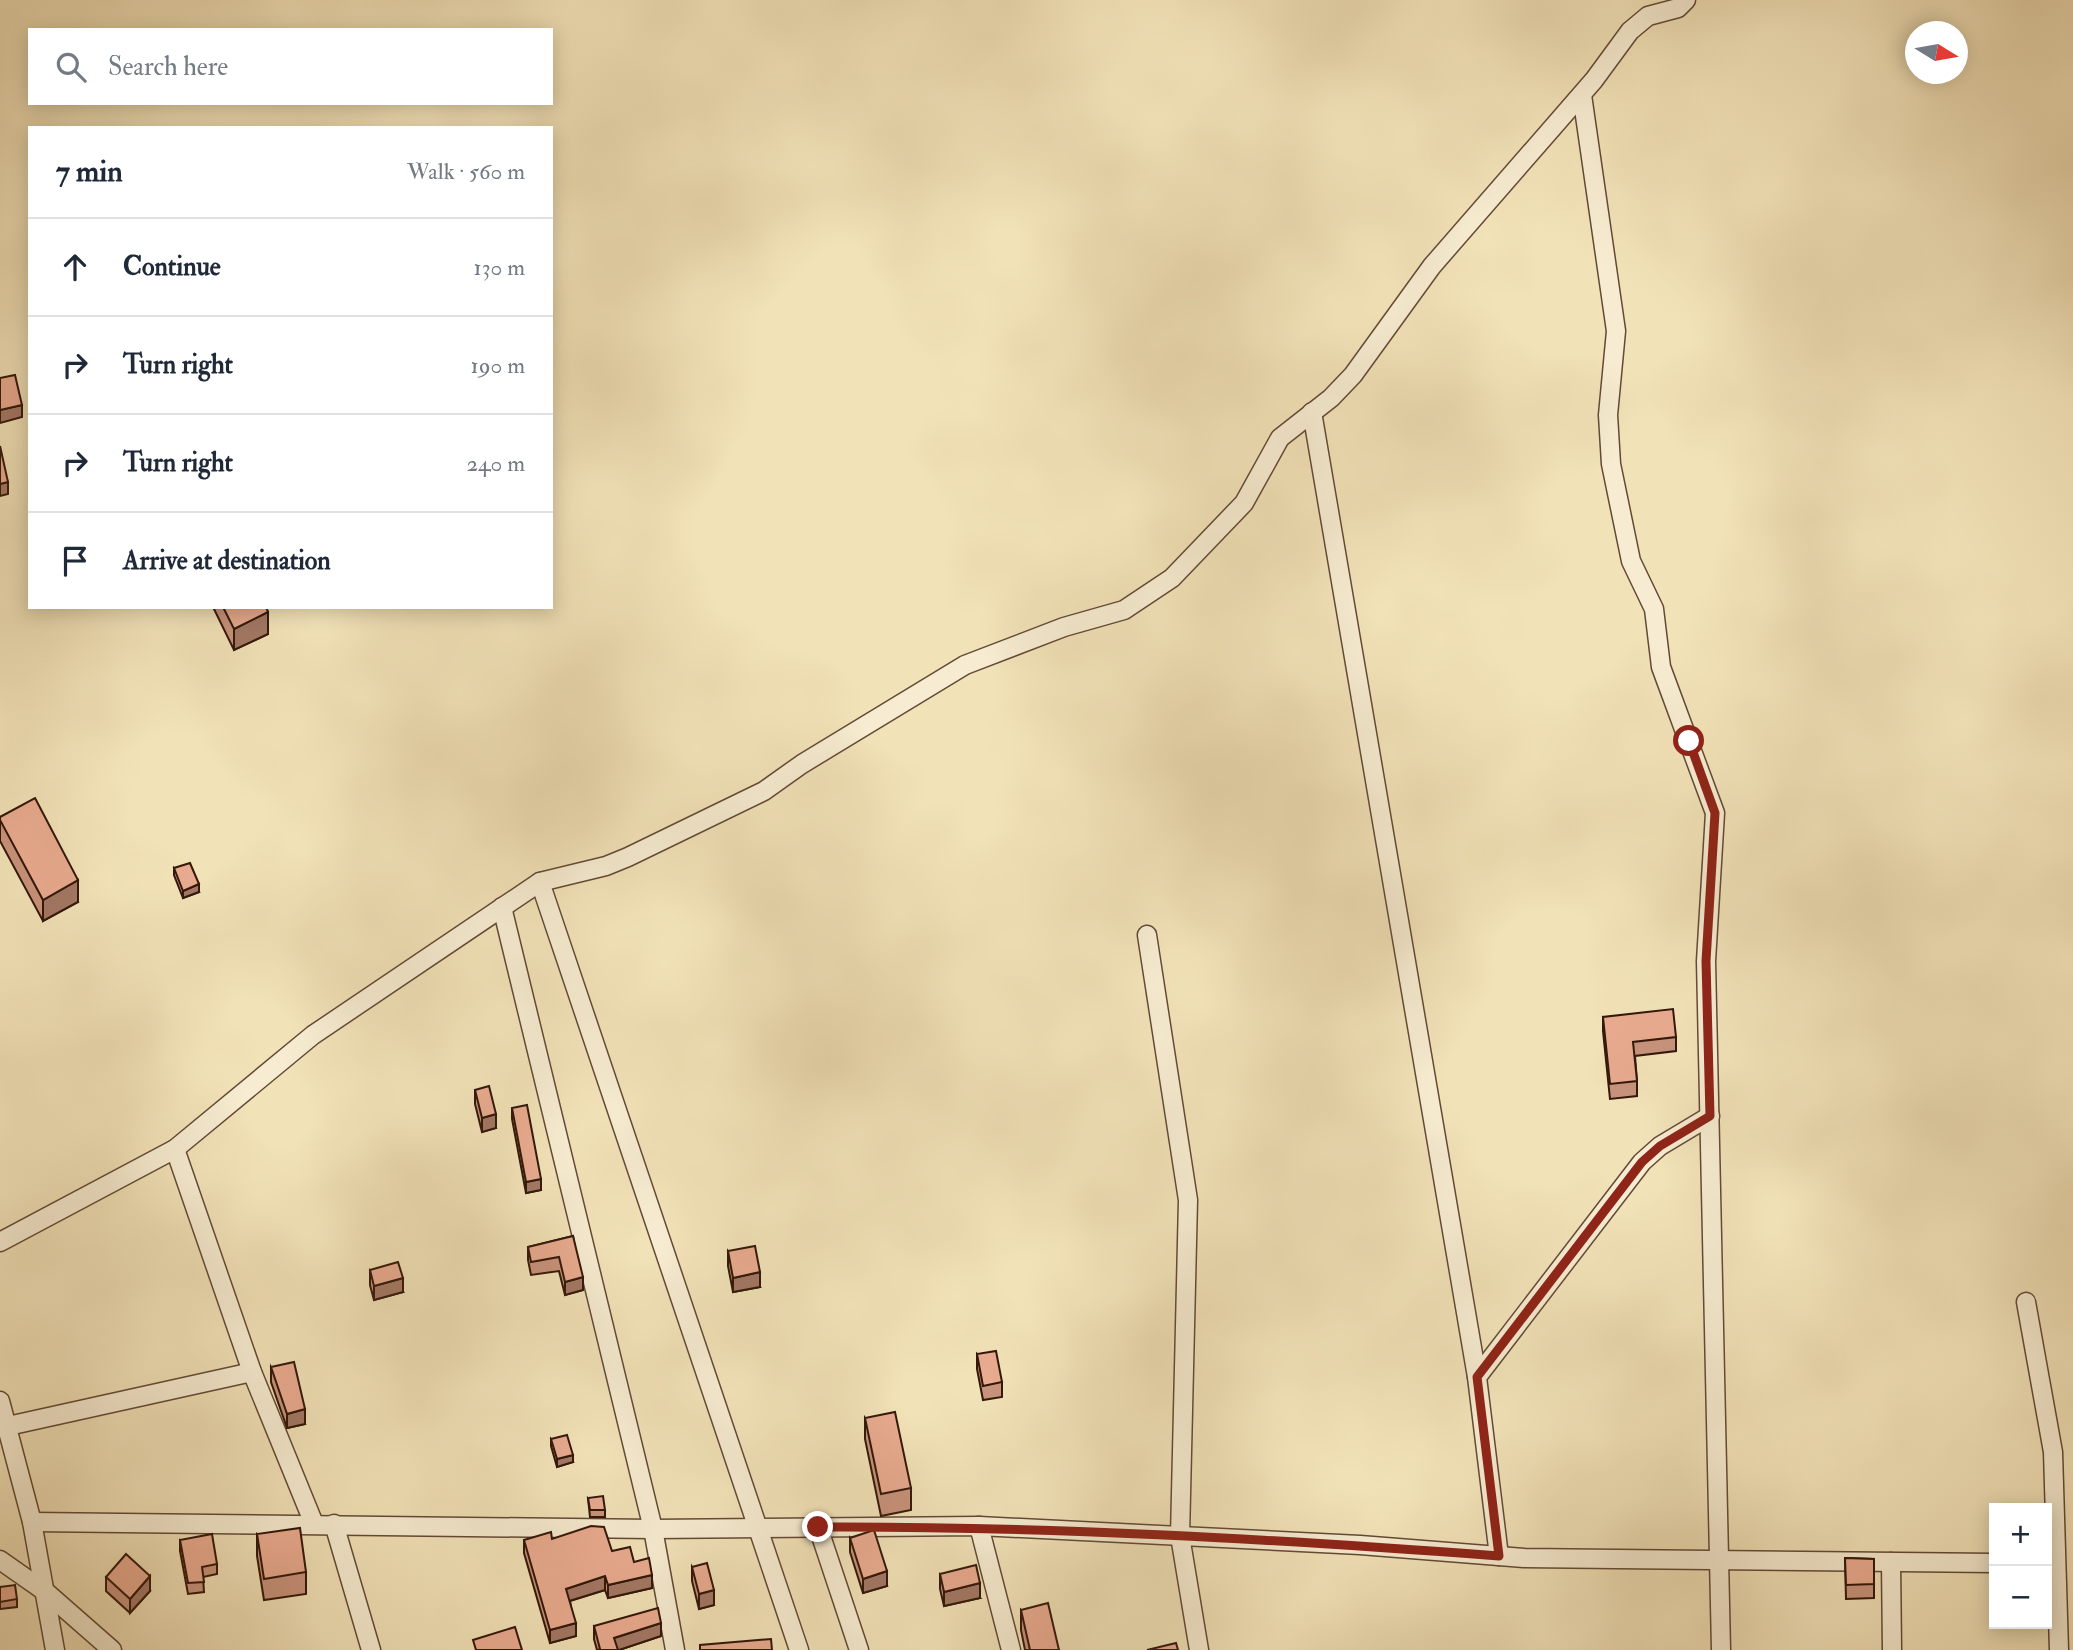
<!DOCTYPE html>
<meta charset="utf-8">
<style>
:root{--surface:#fff;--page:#f2f2f3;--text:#1f2937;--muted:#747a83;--line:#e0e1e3}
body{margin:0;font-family:"IM FELL Double Pica",serif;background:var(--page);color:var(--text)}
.controls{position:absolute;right:21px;bottom:21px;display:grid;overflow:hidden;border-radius:0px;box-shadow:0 4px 18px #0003}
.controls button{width:63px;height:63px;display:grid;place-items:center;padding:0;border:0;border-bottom:2px solid var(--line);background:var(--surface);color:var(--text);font:35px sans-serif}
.compass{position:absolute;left:1905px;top:21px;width:63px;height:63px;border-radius:50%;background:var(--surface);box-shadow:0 4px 18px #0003;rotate:101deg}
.stop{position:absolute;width:21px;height:21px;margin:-16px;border:5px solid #8f2418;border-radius:50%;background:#fff}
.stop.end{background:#8f2418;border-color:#fff;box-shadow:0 2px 7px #0008}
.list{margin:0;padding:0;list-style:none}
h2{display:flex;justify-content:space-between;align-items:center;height:91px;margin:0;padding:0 28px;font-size:30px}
h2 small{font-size:23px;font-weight:400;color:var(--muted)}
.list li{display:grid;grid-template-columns:46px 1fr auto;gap:21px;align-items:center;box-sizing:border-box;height:98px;padding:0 28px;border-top:2px solid var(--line)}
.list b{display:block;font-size:26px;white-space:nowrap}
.list em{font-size:23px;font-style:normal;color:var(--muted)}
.icon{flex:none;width:38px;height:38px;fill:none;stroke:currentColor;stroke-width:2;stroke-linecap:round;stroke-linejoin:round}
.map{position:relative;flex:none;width:2073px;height:1650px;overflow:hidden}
.search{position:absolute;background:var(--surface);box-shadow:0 4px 18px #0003;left:28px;top:28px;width:525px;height:77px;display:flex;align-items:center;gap:18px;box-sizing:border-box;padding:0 24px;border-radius:0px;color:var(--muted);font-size:26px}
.panel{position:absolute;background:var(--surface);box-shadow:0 4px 18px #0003;left:28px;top:126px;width:525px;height:483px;border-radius:0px}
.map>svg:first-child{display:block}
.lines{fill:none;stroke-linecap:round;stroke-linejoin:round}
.street-casing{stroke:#634a36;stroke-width:21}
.street{stroke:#f7ecd1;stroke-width:18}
.wall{fill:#c8937c;stroke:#33180a;stroke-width:2}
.shaded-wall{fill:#a37865;stroke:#33180a;stroke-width:2}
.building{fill:#e9ab90;stroke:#33180a;stroke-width:2}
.route{stroke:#8f2418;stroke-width:9}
</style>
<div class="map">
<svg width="2073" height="1650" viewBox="0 0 2073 1650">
<rect width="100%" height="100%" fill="#f2e2b8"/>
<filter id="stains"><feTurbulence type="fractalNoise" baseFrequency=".00286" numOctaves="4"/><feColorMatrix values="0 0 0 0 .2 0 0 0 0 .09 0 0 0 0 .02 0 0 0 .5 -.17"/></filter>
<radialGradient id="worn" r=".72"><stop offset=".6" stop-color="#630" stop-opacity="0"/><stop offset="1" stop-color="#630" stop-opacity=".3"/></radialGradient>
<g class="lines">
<defs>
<g id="street">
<path d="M1582 95 1616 331 1608 415 1611 464 1631 561 1654 609 1661 667 1715 813 1706 961 1721 1650"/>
<path d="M1312 412 1477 1377"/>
<path d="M540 882 799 1650"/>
<path d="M502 907 653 1529 675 1650"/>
<path d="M1147 935 1188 1200 1180 1536 1199 1650"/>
<path d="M175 1149 252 1372 314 1524"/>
<path d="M0 1242 175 1149 313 1035 540 882 606 866 628 857 764 791 802 764 965 665 1064 627 1124 610 1172 578 1244 503 1280 438 1331 398 1353 375 1432 266 1594 80 1630 31 1648 16 1678 8 1686 0"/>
<path d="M2026 1302 2053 1452 2059 1650"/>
<path d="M0 1401 32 1522 55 1650"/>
<path d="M8 1426 252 1372"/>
<path d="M32 1522 653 1529 979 1526 1360 1545 1524 1558 1994 1563"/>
<path d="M334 1524 371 1650"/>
<path d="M979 1526 1011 1650"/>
<path d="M818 1527 859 1650"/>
<path d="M1499 1556 1477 1377 1642 1162 1660 1146 1710 1116"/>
<path d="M0 1560 47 1593 112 1650"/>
<path d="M1891 1562 1892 1650"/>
</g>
</defs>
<!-- street casing -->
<use href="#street" class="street-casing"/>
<!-- street -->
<use href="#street" class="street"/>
</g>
<!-- wall -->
<g class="wall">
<path d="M214 607H266L268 634 234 650 214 609Z"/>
<path d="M0 817 78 902 43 921 0 841Z"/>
<path d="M174 868 199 892 183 898 174 875Z"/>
<path d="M1603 1017 1676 1037V1051L1635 1056 1637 1081V1096L1610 1099 1603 1031Z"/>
<path d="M475 1090 496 1128 482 1132 475 1104Z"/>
<path d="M512 1108 541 1190 526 1193 512 1119Z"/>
<path d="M573 1236 583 1290 565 1295 559 1271 531 1275 528 1260V1247Z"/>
<path d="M728 1251 760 1287 733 1292 728 1266Z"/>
<path d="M370 1270 403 1292 374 1300 370 1285Z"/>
<path d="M977 1354 1002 1382V1397L983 1400 977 1369Z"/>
<path d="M271 1367 305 1424 287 1428 271 1382Z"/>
<path d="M865 1418 911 1488V1510L881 1516 865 1439Z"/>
<path d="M551 1439 573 1462 557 1467 551 1446Z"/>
<path d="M588 1498 605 1510V1517H590Z"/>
<path d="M257 1534 306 1572V1594L264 1600 257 1556Z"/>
<path d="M850 1538 887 1586 863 1593 850 1552Z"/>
<path d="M552 1539 612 1551 634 1562 652 1588 608 1598 605 1590 570 1601 576 1636 550 1643 524 1553V1540Z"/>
<path d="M180 1540 217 1564V1574L203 1577 204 1592 188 1594 180 1551Z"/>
<path d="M1845 1558 1874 1559V1598L1846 1599Z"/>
<path d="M692 1567 714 1605 699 1609 692 1581Z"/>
<path d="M940 1574 980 1598 944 1606 940 1589Z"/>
<path d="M106 1577 150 1591 130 1613 106 1591Z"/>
<path d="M0 1587 17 1599V1607L0 1609Z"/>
<path d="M1021 1610 1059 1650H1025L1021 1630Z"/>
<path d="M594 1626 661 1636 619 1650H597L594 1639Z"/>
</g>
<!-- shaded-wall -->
<g class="shaded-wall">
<path d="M22 405V417L0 423V410Z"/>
<path d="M8 482V494L0 496V484Z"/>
<path d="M268 612V634L234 650V629Z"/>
<path d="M78 880V902L43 921V900Z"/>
<path d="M199 884V892L183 898V891Z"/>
<path d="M496 1114V1128L482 1132V1118Z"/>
<path d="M541 1179V1190L526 1193V1182Z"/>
<path d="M760 1272V1287L733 1292V1278Z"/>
<path d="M583 1277V1290L565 1295V1282Z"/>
<path d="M403 1278V1292L374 1300V1286Z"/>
<path d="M305 1409V1424L287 1428V1414Z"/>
<path d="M573 1455V1462L557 1467V1459Z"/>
<path d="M887 1571V1586L863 1593V1579Z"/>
<path d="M652 1575V1588L608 1598V1585Z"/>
<path d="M150 1576V1591L130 1613V1599Z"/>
<path d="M605 1576V1590L566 1602V1589Z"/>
<path d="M980 1583V1598L944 1606V1592Z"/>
<path d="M714 1590V1605L699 1609V1594Z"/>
<path d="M576 1623V1636L550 1643V1630Z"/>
<path d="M661 1623V1636L619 1650H614V1638Z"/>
</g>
<!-- building -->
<g class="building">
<path d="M15 375 22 405 0 410V378Z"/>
<path d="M0 446 8 482 0 484Z"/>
<path d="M223 607H266L268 612 234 629Z"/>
<path d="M35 798 78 880 43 900 0 820V817Z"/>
<path d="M190 863 199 884 183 891 174 868Z"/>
<path d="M1673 1009 1676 1037 1633 1042 1637 1081 1610 1084 1603 1017Z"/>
<path d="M489 1086 496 1114 482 1118 475 1090Z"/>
<path d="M527 1105 541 1179 526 1182 512 1108Z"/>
<path d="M573 1236 583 1277 565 1282 559 1257 531 1262 528 1247Z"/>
<path d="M755 1246 760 1272 733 1278 728 1251Z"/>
<path d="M398 1262 403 1278 374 1286 370 1270Z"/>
<path d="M996 1351 1002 1382 983 1386 977 1354Z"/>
<path d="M294 1362 305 1409 287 1414 271 1367Z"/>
<path d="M895 1412 911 1488 881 1494 865 1418Z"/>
<path d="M567 1435 573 1455 557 1459 551 1439Z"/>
<path d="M603 1496 605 1510H590L588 1498Z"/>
<path d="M591 1526 604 1527 612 1551 630 1547 634 1562 649 1558 652 1575 608 1585 605 1576 566 1589 576 1623 550 1630 524 1540 551 1532 552 1539Z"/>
<path d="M300 1528 306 1572 264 1579 257 1534Z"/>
<path d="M874 1530 887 1571 863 1579 850 1538Z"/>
<path d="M212 1534 217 1564 202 1567 204 1582 188 1583 180 1540Z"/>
<path d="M126 1554 150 1576 130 1599 106 1577Z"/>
<path d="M1845 1558 1874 1559V1584L1846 1585Z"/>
<path d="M707 1563 714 1590 699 1594 692 1567Z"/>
<path d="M976 1565 980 1583 944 1592 940 1574Z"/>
<path d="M15 1585 17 1599 0 1602V1587Z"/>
<path d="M1048 1603 1059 1650H1030L1021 1610Z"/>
<path d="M658 1608 661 1623 614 1638 618 1650H598L600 1649 594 1626Z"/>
<path d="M515 1627 522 1650H476L473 1640Z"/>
<path d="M771 1639 772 1650H700V1645Z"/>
<path d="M1176 1643 1178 1650H1147Z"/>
</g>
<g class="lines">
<!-- route -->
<path class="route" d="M818 1527C1045 1526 1272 1539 1499 1556L1477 1377 1642 1162 1660 1146 1710 1116 1706 961 1715 813 1689 741"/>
</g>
<rect width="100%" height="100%" filter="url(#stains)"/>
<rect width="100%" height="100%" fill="url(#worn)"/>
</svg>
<div class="controls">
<button>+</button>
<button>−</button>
</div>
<svg class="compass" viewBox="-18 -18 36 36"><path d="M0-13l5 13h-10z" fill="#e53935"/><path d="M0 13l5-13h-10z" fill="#747a83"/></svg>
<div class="stop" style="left:1689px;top:741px"></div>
<div class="stop end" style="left:818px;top:1527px"></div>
<div class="search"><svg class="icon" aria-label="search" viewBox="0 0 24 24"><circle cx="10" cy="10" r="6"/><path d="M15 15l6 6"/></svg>Search here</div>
<section class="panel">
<h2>7 min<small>Walk · 560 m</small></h2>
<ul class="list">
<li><svg class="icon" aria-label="ahead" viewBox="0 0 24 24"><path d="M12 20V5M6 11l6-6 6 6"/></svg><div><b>Continue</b></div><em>130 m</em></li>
<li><svg class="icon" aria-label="right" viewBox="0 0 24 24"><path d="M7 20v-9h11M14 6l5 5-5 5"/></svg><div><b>Turn right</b></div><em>190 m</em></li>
<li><svg class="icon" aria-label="right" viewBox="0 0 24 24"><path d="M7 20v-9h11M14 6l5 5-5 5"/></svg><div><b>Turn right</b></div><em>240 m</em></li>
<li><svg class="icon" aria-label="arrive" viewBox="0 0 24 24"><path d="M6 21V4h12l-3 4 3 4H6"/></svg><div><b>Arrive at destination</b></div></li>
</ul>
</section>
</div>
